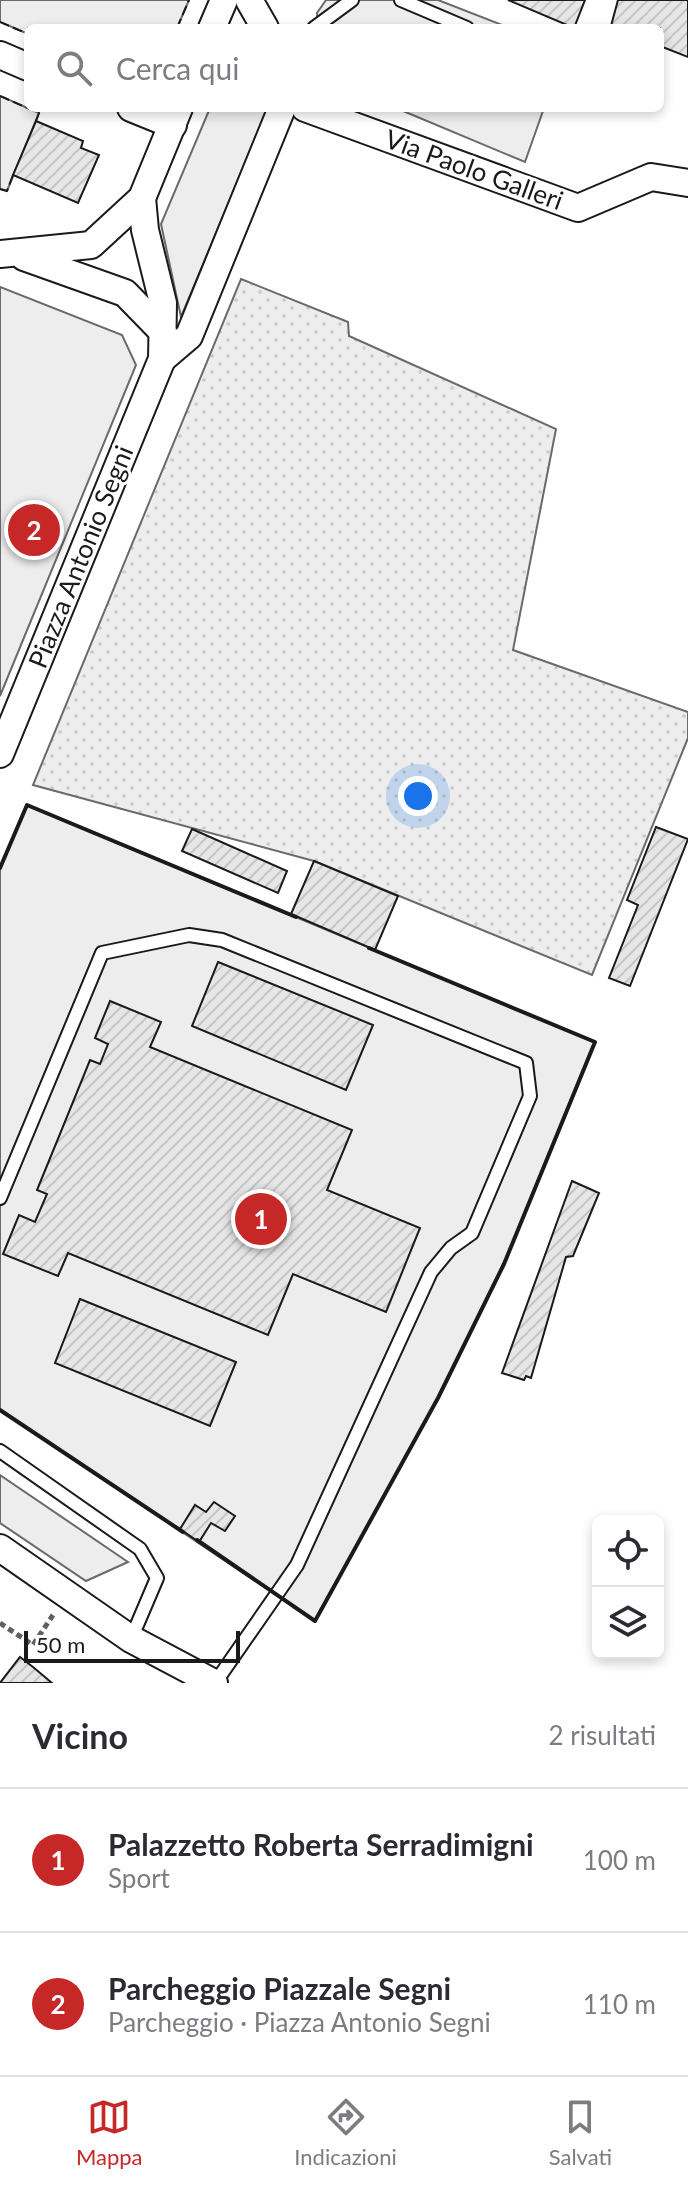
<!DOCTYPE html>
<html lang="it">
<meta charset="utf-8">
<style>
:root{--surface:#fff;--page:#f2f2f3;--text:#2b2b33;--muted:#7c7c81;--line:#e1e1e2;--accent:#c62828}
body{margin:0;font-family:Lato,sans-serif;background:var(--page);color:var(--text)}
.controls{position:absolute;right:24px;bottom:24px;display:grid;overflow:hidden;border-radius:12px;box-shadow:0 4px 12px #0003}
.controls button{width:72px;height:72px;display:grid;place-items:center;padding:0;border:0;border-bottom:2px solid var(--line);background:var(--surface);color:var(--text);font:40px sans-serif}
.scale{position:absolute;left:24px;bottom:20px;width:216px;box-sizing:border-box;padding-left:8px;border:4px solid #1a1a1a;border-top:0;font-size:22px;line-height:28px;white-space:nowrap;color:#1a1a1a;-webkit-text-stroke:6px #fff;paint-order:stroke}
.you{position:absolute;left:418px;top:796px;width:28px;height:28px;margin:-20px;border:6px solid #fff;border-radius:50%;background:#1a73e8;box-shadow:0 0 0 12px #1a73e833}
.badge{display:grid;place-items:center;width:52px;height:52px;border-radius:50%;background:var(--accent);color:#fff;font-size:26px;font-weight:700}
.pin{position:absolute;translate:-50% -50%;border:4px solid #fff;box-shadow:0 2px 8px #0006}
.list{margin:0;padding:0;list-style:none}
h2{display:flex;justify-content:space-between;align-items:center;height:104px;margin:0;padding:0 32px;font-size:34px}
h2 small{font-size:26px;font-weight:400;color:var(--muted)}
.list li{display:grid;grid-template-columns:52px 1fr auto;gap:24px;align-items:center;box-sizing:border-box;height:144px;padding:0 32px;border-top:2px solid var(--line)}
.list b{display:block;font-size:30px;white-space:nowrap}
.list p{margin:0;font-size:26px;white-space:nowrap;color:var(--muted)}
.list em{font-size:26px;font-style:normal;color:var(--muted)}
.icon{flex:none;width:44px;height:44px;fill:none;stroke:currentColor;stroke-width:2;stroke-linecap:round;stroke-linejoin:round}
.map{position:relative;flex:none;width:688px;height:1683px;overflow:hidden}
.search{position:absolute;background:var(--surface);box-shadow:0 4px 12px #0003;left:24px;right:24px;top:24px;height:88px;display:flex;align-items:center;gap:20px;box-sizing:border-box;padding:0 28px;border-radius:12px;color:var(--muted);font-size:30px}
.sheet{height:392px;background:var(--surface)}
nav{display:flex;justify-content:space-around;align-items:center;box-sizing:border-box;height:112px;border-top:2px solid var(--line);background:var(--surface);font-size:22px;color:var(--muted)}
nav a{display:grid;justify-items:center;gap:4px}
nav .on{color:var(--accent)}
.map>svg:first-child{display:block}
.grass{fill:url(#grass-dots);stroke:#6a6a6a;stroke-width:2}
.pitch{fill:#ededed;stroke:#6a6a6a;stroke-width:2}
.building{fill:url(#building-hatch);stroke:#1a1a1a;stroke-width:2}
.lines{fill:none;stroke-linecap:round;stroke-linejoin:round}
.lane-casing{stroke:#1a1a1a;stroke-width:16}
.street-casing{stroke:#1a1a1a;stroke-width:30}
.path{stroke:#5f5f5f;stroke-width:5;stroke-dasharray:6 4;stroke-linecap:butt}
.lane{stroke:#fff;stroke-width:12}
.street{stroke:#fff;stroke-width:26}
.fence{stroke:#1a1a1a;stroke-width:2;stroke-dasharray:10 4;stroke-linecap:butt}
.wall{stroke:#1a1a1a;stroke-width:4}
.labels{text-anchor:middle;stroke-width:6;stroke-linejoin:round;paint-order:stroke}
.street-label{font-size:26px;fill:#1a1a1a;stroke:#fff}
</style>
<div class="map">
<svg width="688" height="1683" viewBox="0 0 688 1683">
<defs>
<pattern id="grass-dots" width="8" height="8" patternUnits="userSpaceOnUse" patternTransform="scale(2)"><rect width="8" height="8" fill="#ededed"/><path d="M2 2h.1M6 6h.1" fill="none" stroke="#cbcbcb" stroke-width="1.8" stroke-linecap="round"/></pattern>
<pattern id="building-hatch" width="6" height="6" patternUnits="userSpaceOnUse" patternTransform="scale(2)"><rect width="6" height="6" fill="#e6e6e6"/><path d="M-1 1l2-2M0 6l6-6M5 7l2-2" fill="none" stroke="#c5c5c5"/></pattern>
</defs>
<rect width="100%" height="100%" fill="#fff"/>
<!-- grass -->
<path class="grass" d="M241 279 348 322 349 336 556 429 513 650 688 712V738L592 975 314 861 33 785Z"/>
<!-- pitch -->
<g class="pitch">
<path d="M0 0H189L177 28H28V34L0 22Z"/>
<path d="M326 0H438L510 28H318L317 13Z"/>
<path d="M0 96 39 113 7 191 0 189Z"/>
<path d="M210 108H268L181 317 161 224Z"/>
<path d="M396 108H544L525 162Z"/>
<path d="M0 287 122 335 136 365 0 696Z"/>
<path d="M27 805 595 1042 504 1264 438 1398 315 1621 0 1410V868Z"/>
<path d="M0 1475 128 1562 86 1581 0 1523Z"/>
</g>
<!-- building -->
<g class="building">
<path d="M508 0H585L574 28Z"/>
<path d="M618 0H688V57L660 46V28L611 26Z"/>
<path d="M36 121 83 141 81 148 99 155 78 203 13 175Z"/>
<path d="M656 827 688 839 630 986 609 978 638 905 627 900Z"/>
<path d="M192 829 287 871 278 893 182 851Z"/>
<path d="M314 861 398 896 375 950 291 914Z"/>
<path d="M218 962 373 1025 346 1090 192 1026Z"/>
<path d="M110 1001 161 1022 150 1047 352 1130 327 1190 420 1228 386 1312 293 1274 268 1335 68 1253 58 1276 3 1254 19 1215 35 1222 47 1194 37 1190 62 1129 90 1060 100 1064 108 1044 95 1038Z"/>
<path d="M572 1181 599 1193 573 1256 566 1257 531 1378 526 1376 524 1380 502 1373Z"/>
<path d="M80 1299 236 1362 210 1426 55 1363Z"/>
<path d="M214 1502 235 1516 225 1531 211 1523 199 1542 180 1529 195 1505 206 1512Z"/>
<path d="M20 1657 33 1667 52 1683H0Z"/>
</g>
<g class="lines">
<defs>
<g id="lane">
<path d="M401 0 467 28"/>
<path d="M314 28 352 0"/>
<path d="M0 1198 102 953 189 935 222 940 526 1063 530 1096 472 1233 451 1248 431 1272 297 1565 215 1683"/>
<path d="M0 1451 140 1549 157 1578 131 1639"/>
</g>
<g id="street">
<path d="M249 0 265 28"/>
<path d="M212 28 224 0"/>
<path d="M0 55 28 67"/>
<path d="M131 108 173 125"/>
<path d="M305 108 578 208 651 177 688 183"/>
<path d="M0 254 91 245 142 198 179 108"/>
<path d="M24 257 125 293 163 332"/>
<path d="M162 359 189 336 282 108"/>
<path d="M0 754 162 359 163 303 145 230 142 198"/>
<path d="M0 1548 131 1639 214 1683"/>
</g>
</defs>
<!-- lane casing -->
<use href="#lane" class="lane-casing"/>
<!-- street casing -->
<use href="#street" class="street-casing"/>
<!-- path -->
<path class="path" d="M0 1623 33 1645 53 1615"/>
<!-- lane -->
<use href="#lane" class="lane"/>
<!-- street -->
<use href="#street" class="street"/>
<!-- fence -->
<g class="fence">
<path d="M0 22 28 34"/>
<path d="M177 28 189 0"/>
<path d="M0 96 39 113 36 121"/>
<path d="M0 189 7 191 13 175"/>
</g>
<!-- wall -->
<g class="wall">
<path d="M0 868 27 805 296 917"/>
<path d="M0 1410 183 1532"/>
<path d="M197 1540 315 1621 438 1398 504 1264 595 1042 369 948"/>
</g>
</g>
<g class="labels">
<!-- street labels -->
<g class="street-label">
<text transform="translate(474 170) rotate(20)" y="9">Via Paolo Galleri</text>
<text transform="translate(81 557) rotate(-68)" y="9">Piazza Antonio Segni</text>
</g>
</g>
</svg>
<div class="controls">
<button><svg class="icon" aria-label="locate" viewBox="0 0 24 24"><circle cx="12" cy="12" r="6"/><path d="M12 2v4M12 18v4M2 12h4M18 12h4"/></svg></button>
<button><svg class="icon" aria-label="layers" viewBox="0 0 24 24"><path d="M12 4l9 5-9 5-9-5zM3 14l9 5 9-5"/></svg></button>
</div>
<div class="scale">50 m</div>
<div class="you"></div>
<div class="pin badge" style="left:261px;top:1219px">1</div>
<div class="pin badge" style="left:34px;top:530px">2</div>
<div class="search"><svg class="icon" aria-label="search" viewBox="0 0 24 24"><circle cx="10" cy="10" r="6"/><path d="M15 15l6 6"/></svg>Cerca qui</div>
</div>
<section class="sheet">
<h2>Vicino<small>2 risultati</small></h2>
<ul class="list">
<li><span class="badge">1</span><div><b>Palazzetto Roberta Serradimigni</b><p>Sport</p></div><em>100 m</em></li>
<li><span class="badge">2</span><div><b>Parcheggio Piazzale Segni</b><p>Parcheggio · Piazza Antonio Segni</p></div><em>110 m</em></li>
</ul>
</section>
<nav>
<a class="on"><svg class="icon" aria-label="map" viewBox="0 0 24 24"><path d="M3 6l6-2 6 2 6-2v14l-6 2-6-2-6 2zM9 4v14M15 6v14"/></svg>Mappa</a>
<a><svg class="icon" aria-label="directions" viewBox="0 0 24 24"><path d="M12 3l9 9-9 9-9-9zM9 14v-3h6M13 9l2 2-2 2"/></svg>Indicazioni</a>
<a><svg class="icon" aria-label="saved" viewBox="0 0 24 24"><path d="M7 4h10v16l-5-4-5 4z"/></svg>Salvati</a>
</nav>
